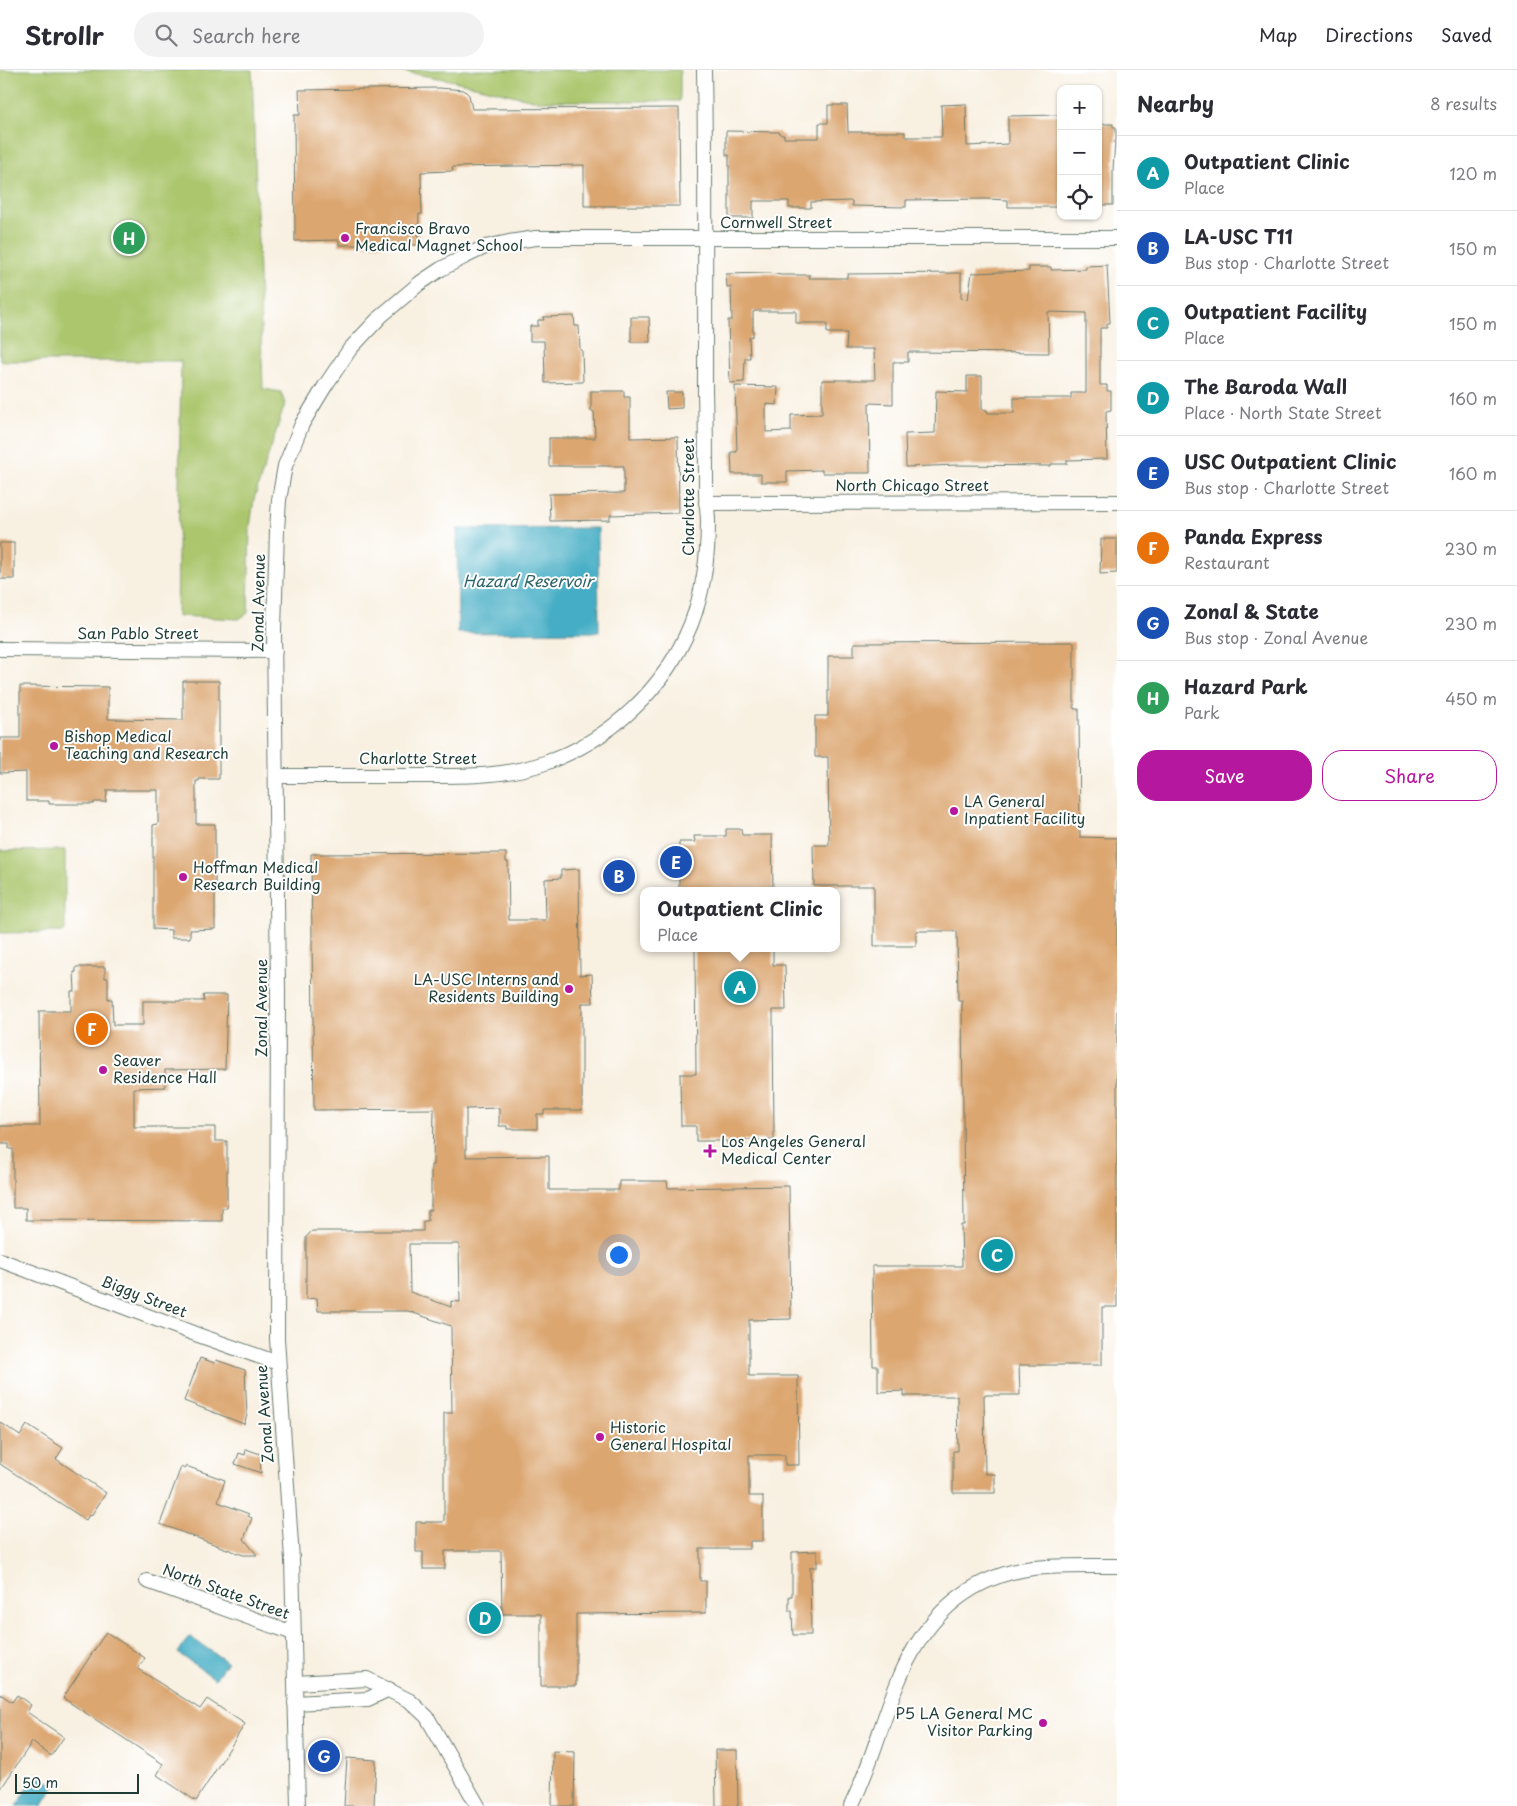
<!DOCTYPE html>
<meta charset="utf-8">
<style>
:root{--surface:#fff;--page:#f2f2f3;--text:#2b2b33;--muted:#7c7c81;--line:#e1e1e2;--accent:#b5179e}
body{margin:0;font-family:"Playpen Sans",sans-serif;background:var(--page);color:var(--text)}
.controls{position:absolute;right:15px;top:15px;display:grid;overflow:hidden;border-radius:10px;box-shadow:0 1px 4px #0004}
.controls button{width:45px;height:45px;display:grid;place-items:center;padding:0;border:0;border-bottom:1px solid var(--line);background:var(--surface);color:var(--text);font:25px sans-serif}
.scale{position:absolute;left:15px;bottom:12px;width:124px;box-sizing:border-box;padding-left:5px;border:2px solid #1f3d34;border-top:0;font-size:14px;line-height:18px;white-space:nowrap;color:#1f3d34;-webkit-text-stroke:4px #fff;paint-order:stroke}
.you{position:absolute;left:618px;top:1184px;width:18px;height:18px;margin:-12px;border:4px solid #fff;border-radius:50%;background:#1a73e8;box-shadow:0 0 0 8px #1a73e833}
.badge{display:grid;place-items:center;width:32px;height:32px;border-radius:50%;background:var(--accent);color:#fff;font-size:16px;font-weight:700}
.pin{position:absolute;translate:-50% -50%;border:2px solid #fff;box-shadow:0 1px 5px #0006}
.popup{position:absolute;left:640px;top:817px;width:200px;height:65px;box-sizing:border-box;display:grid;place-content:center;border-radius:10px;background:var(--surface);filter:drop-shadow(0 1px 4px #0005);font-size:16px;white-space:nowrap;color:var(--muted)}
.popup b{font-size:19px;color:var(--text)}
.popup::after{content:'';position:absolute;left:50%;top:100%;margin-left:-10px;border:10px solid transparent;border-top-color:var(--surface)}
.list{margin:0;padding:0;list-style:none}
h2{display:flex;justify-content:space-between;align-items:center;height:65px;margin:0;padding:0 20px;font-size:21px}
h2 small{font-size:16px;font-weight:400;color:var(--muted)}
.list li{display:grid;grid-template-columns:32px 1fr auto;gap:15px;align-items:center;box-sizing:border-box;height:75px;padding:0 20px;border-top:1px solid var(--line)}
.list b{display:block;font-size:19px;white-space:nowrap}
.list p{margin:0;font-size:16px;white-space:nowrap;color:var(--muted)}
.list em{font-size:16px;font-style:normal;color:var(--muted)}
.actions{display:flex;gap:10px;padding:15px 20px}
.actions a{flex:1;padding:11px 0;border:1px solid var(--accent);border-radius:20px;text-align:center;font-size:18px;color:var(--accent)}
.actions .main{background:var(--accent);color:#fff}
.icon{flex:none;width:28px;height:28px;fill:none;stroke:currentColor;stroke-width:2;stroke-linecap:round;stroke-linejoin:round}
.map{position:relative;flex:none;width:1117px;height:1736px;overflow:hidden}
header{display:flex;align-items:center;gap:30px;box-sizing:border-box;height:70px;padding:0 25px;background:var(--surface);border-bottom:1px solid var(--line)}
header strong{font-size:24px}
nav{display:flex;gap:28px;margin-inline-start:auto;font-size:18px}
.search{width:350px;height:45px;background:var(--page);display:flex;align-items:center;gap:12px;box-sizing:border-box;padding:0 18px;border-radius:28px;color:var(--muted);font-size:19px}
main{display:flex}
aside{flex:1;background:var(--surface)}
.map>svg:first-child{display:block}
.green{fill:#abc66d;stroke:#658250}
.water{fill:#45adc5;stroke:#32757c}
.building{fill:#dba66f;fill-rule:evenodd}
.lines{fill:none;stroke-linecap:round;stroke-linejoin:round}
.street-casing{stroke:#6b7c71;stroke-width:16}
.street{stroke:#fff;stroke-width:14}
.poi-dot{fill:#b5179e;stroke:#fff;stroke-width:2}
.labels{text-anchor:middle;stroke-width:4;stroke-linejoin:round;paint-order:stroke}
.street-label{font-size:15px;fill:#1f3d34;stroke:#fff}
.poi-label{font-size:15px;fill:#1f3d34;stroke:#fff;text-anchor:start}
.water-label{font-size:16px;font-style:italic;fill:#2c6467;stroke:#fff}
</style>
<header>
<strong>Strollr</strong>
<div class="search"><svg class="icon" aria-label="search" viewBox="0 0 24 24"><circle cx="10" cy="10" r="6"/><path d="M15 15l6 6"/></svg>Search here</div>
<nav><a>Map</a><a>Directions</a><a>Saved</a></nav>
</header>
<main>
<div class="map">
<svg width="1117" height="1736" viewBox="0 0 1117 1736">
<rect width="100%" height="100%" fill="#fff"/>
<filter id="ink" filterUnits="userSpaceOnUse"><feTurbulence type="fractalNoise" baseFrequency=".02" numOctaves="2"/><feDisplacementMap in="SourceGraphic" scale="10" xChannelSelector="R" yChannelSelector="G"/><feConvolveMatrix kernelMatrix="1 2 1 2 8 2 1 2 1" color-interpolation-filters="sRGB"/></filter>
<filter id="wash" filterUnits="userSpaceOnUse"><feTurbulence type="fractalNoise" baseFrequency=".0096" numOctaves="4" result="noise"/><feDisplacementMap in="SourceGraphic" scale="20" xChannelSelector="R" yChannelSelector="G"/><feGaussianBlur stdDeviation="1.12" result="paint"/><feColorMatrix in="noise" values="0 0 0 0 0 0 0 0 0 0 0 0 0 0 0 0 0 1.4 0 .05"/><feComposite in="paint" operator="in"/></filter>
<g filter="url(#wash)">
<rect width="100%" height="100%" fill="#f8f0e1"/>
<!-- green -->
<g class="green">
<path d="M0 0H252L263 319 281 322 285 334 254 429 250 457 248 543 239 549 177 546 181 291H0Z"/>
<path d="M395 0H680V31H537L454 11Z"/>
<path d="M65 780V862L0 863V781Z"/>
</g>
<!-- water -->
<g class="water">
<path d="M598 458 599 562 458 563 457 459Z"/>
<path d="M189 1566 227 1592 215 1609 178 1583Z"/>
<path d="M36 1704 55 1715 42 1736H17Z"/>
</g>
<g id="blocks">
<!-- building -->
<g class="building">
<path d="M439 18 464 20 469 25 472 39 679 38 680 136H584V95L452 97 453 101 421 102 422 144H419L418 175H339V170L295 171 294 45H300L299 20Z"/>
<path d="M966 34 967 76 1008 74V46L1061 45V137H1008V130L986 129 906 130V137L852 136V131L811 132V138H789V131H753V148H729V85H726V61L779 62 781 65H784V68H819V53H828V35H847L848 62H905V67H942L941 35Z"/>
<path d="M1098 54H1113V57H1116V71H1115L1113 100V135H1098Z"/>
<path d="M1107 195 1110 253H1107V258H1100V315H1107V321H1111V340L1106 341 1107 389 1067 390V394H1051V396L957 395 906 397 905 364 935 363 936 321 967 322V306H982V340H987L988 343H1014V328H1071V323H1086V243L1048 242 1049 283 908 282V292H893V334L869 333 870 403H822V400L787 401V412H761V404H732L731 382H737L735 316 778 317 777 335 766 334V362L791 361V345L822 344V310H875L874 279H846L847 263H827V253H796V241H755L753 242V266L749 267 750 288H745L744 312 730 313 728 250H732L731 217H727L726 204 770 203 781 205H810L809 208H847V204L958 203H961V228L968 229 972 203 1029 201V197H1051V200L1086 199V196Z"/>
<path d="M574 246 575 256H579L580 280H582L583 312 545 313 544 271H530V256H538V250H544L543 247Z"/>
<path d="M631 247H649L650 272H631Z"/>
<path d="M591 321H624V327H630V368L678 367 679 443 610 445V450L550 451 549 424 624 423V396H549V368H595L594 342 591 341Z"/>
<path d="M666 322H682V338L667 339Z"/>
<path d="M1101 469H1117V503L1100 504Z"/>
<rect x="0" y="473" width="14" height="36"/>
<path d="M1074 572V639H1079L1080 767 1117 768V1237H1102V1295H1019L1020 1325H984L985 1404H995V1423H953V1381H958L957 1326H904V1321L878 1322V1296H873L872 1196H962L961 1155H964L962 931H958L957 861H916V876H874V816H814L813 775H829L828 687H815V646H828V586H854V573Z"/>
<path d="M183 611H219V709H199V711H196V754H215V859L190 860V868H171V860L153 859V755L158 754V720H107L106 732H94V734H49V731H26V702L0 703V668H20V616L108 617V649L183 650Z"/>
<path d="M726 759H741L742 765H772L773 821H679V772H695L694 766H726Z"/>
<path d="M506 783V792H508L509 850H546L545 809 561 808V800L579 799 580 905 592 904 593 933H582V1040H544V1044H537V1059H507V1056H499V1038L466 1039V1087L549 1086V1120H619V1111H667L668 1118 789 1116 791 1249 749 1250V1306H798L799 1395H785V1385H749V1426H763V1471H750V1479H700V1511H706V1543L576 1544V1616H541V1544H502L501 1481H445V1499H423V1482H416V1452H443L444 1450V1343H452L451 1256 408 1241H318L317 1228 306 1229V1167L312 1161H423V1151H428V1140H431V1095H433L434 1039 314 1040 311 784ZM409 1174H459L460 1232 451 1231V1237L410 1222Z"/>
<path d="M695 878H773V895H785L786 940H773L774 1070H743V1077H727V1071H696V1056H681L680 1004H696Z"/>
<path d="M76 897H105V908H108V929H112L113 955H143V931H204L203 925H227L225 999 165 1000V1017L134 1018V1057H215V1071H227V1138H222V1151L26 1150V1138H13V1079H9V1074H0V1056H40L39 941H71V921H75L74 902H76Z"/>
<path d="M200 1288 215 1293 216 1290 245 1300 247 1345 244 1354 184 1331Z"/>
<path d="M0 1352 20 1366 27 1355 63 1378 56 1389 106 1423 91 1446 89 1445 86 1450 0 1394Z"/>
<path d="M246 1379 260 1384 261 1403 235 1394 239 1383 245 1385Z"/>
<path d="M186 1396 225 1410 218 1432 249 1444 248 1446 252 1448 244 1469 257 1485H243L160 1454 181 1397 185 1399Z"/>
<path d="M817 1481V1497H810L811 1565H793L792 1541H789V1526H792V1482Z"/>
<path d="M106 1562 145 1588 138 1599 200 1639 207 1629 245 1654 196 1731 157 1705 163 1694 63 1628Z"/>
<path d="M0 1624 12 1632 17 1625 31 1635 27 1642 64 1667 51 1686 32 1672 0 1720Z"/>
<path d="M715 1680H737L738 1736H716Z"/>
<path d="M553 1681 575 1682 574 1736H552Z"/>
<path d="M347 1688 376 1690 374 1736H344Z"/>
</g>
</g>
</g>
<g filter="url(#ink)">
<use href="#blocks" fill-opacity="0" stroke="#6b7c71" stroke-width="1"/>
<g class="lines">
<defs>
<g id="street">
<path d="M706 433 1117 432"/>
<path d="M0 579 275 581"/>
<path d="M276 706C321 706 366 706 411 706 456 706 501 708 545 693 610 670 665 619 691 554 703 523 708 486 708 452 708 442 706 432 706 421 706 388 706 355 705 322 705 215 706 107 704 0"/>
<path d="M0 1190 198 1265 278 1293"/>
<path d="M147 1511 293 1563"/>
<path d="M295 1613 367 1609 410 1631 427 1647 478 1736"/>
<path d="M295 1633 368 1629 389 1619"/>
<path d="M298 1736 292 1489 277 1269 278 921 274 559 277 460 279 430 285 396 302 354 325 316 350 279 381 246 420 213 441 199 466 186 485 177 509 172 536 168H1117"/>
<path d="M851 1736C871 1696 881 1653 898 1612 923 1550 965 1507 1033 1498 1061 1495 1089 1496 1117 1496"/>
</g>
</defs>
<!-- street casing -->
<use href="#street" class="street-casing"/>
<!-- street -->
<use href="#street" class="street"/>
</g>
</g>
<!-- markers -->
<g class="poi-dot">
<circle cx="345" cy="168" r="5"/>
<circle cx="54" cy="676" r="5"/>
<circle cx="954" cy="741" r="5"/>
<circle cx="183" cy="807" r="5"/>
<circle cx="569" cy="919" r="5"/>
<circle cx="103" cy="1000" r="5"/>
<path d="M707.5 1073.5h5v5h5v5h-5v5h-5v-5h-5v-5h5z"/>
<circle cx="600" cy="1367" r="5"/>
<circle cx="1043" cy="1653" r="5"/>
</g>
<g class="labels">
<!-- street labels -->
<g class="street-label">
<text x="776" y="158">Cornwell Street</text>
<text x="912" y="421">North Chicago Street</text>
<text transform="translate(689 427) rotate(-90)" y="5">Charlotte Street</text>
<text transform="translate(259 533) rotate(-89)" y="5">Zonal Avenue</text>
<text x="138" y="569">San Pablo Street</text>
<text x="418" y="694">Charlotte Street</text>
<text transform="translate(262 938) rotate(-90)" y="5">Zonal Avenue</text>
<text transform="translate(144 1227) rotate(21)" y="5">Biggy Street</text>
<text transform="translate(265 1344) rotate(-94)" y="5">Zonal Avenue</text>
<text transform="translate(226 1522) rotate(20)" y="5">North State Street</text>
</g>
<!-- poi labels -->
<g class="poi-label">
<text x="355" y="164">Francisco Bravo<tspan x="355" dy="17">Medical Magnet School</tspan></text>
<text x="64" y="672">Bishop Medical<tspan x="64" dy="17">Teaching and Research</tspan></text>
<text x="964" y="737">LA General<tspan x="964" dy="17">Inpatient Facility</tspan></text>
<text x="193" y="803">Hoffman Medical<tspan x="193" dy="17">Research Building</tspan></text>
<text x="559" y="915" text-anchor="end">LA-USC Interns and<tspan x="559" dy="17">Residents Building</tspan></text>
<text x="113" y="996">Seaver<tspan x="113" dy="17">Residence Hall</tspan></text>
<text x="721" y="1077">Los Angeles General<tspan x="721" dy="17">Medical Center</tspan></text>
<text x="610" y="1363">Historic<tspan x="610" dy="17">General Hospital</tspan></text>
<text x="1033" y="1649" text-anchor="end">P5 LA General MC<tspan x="1033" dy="17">Visitor Parking</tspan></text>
</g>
<!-- water labels -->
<g class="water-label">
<text x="528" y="517">Hazard Reservoir</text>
</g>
</g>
</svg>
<div class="controls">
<button>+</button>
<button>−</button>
<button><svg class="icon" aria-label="locate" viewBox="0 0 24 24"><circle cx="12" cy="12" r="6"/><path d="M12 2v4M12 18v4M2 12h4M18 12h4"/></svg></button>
</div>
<div class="scale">50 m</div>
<div class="you"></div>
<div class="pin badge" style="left:740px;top:917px;background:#0f9aa8">A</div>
<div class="popup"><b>Outpatient Clinic</b>Place</div>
<div class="pin badge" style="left:619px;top:806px;background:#1a4fb4">B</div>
<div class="pin badge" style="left:997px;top:1185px;background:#0f9aa8">C</div>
<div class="pin badge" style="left:485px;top:1548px;background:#0f9aa8">D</div>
<div class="pin badge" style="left:676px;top:792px;background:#1a4fb4">E</div>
<div class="pin badge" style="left:92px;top:959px;background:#e8710a">F</div>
<div class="pin badge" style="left:324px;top:1686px;background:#1a4fb4">G</div>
<div class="pin badge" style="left:129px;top:168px;background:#2e9e5b">H</div>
</div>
<aside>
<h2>Nearby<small>8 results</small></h2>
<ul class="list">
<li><span class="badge" style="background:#0f9aa8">A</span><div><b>Outpatient Clinic</b><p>Place</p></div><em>120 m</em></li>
<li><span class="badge" style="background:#1a4fb4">B</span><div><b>LA-USC T11</b><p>Bus stop · Charlotte Street</p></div><em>150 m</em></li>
<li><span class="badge" style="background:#0f9aa8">C</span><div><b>Outpatient Facility</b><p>Place</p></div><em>150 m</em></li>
<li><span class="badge" style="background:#0f9aa8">D</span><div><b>The Baroda Wall</b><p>Place · North State Street</p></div><em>160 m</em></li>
<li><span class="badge" style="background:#1a4fb4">E</span><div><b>USC Outpatient Clinic</b><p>Bus stop · Charlotte Street</p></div><em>160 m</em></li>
<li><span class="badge" style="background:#e8710a">F</span><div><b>Panda Express</b><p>Restaurant</p></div><em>230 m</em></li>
<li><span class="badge" style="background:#1a4fb4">G</span><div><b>Zonal &amp; State</b><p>Bus stop · Zonal Avenue</p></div><em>230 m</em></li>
<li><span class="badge" style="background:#2e9e5b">H</span><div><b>Hazard Park</b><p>Park</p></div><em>450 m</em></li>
</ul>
<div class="actions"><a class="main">Save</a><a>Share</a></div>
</aside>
</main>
